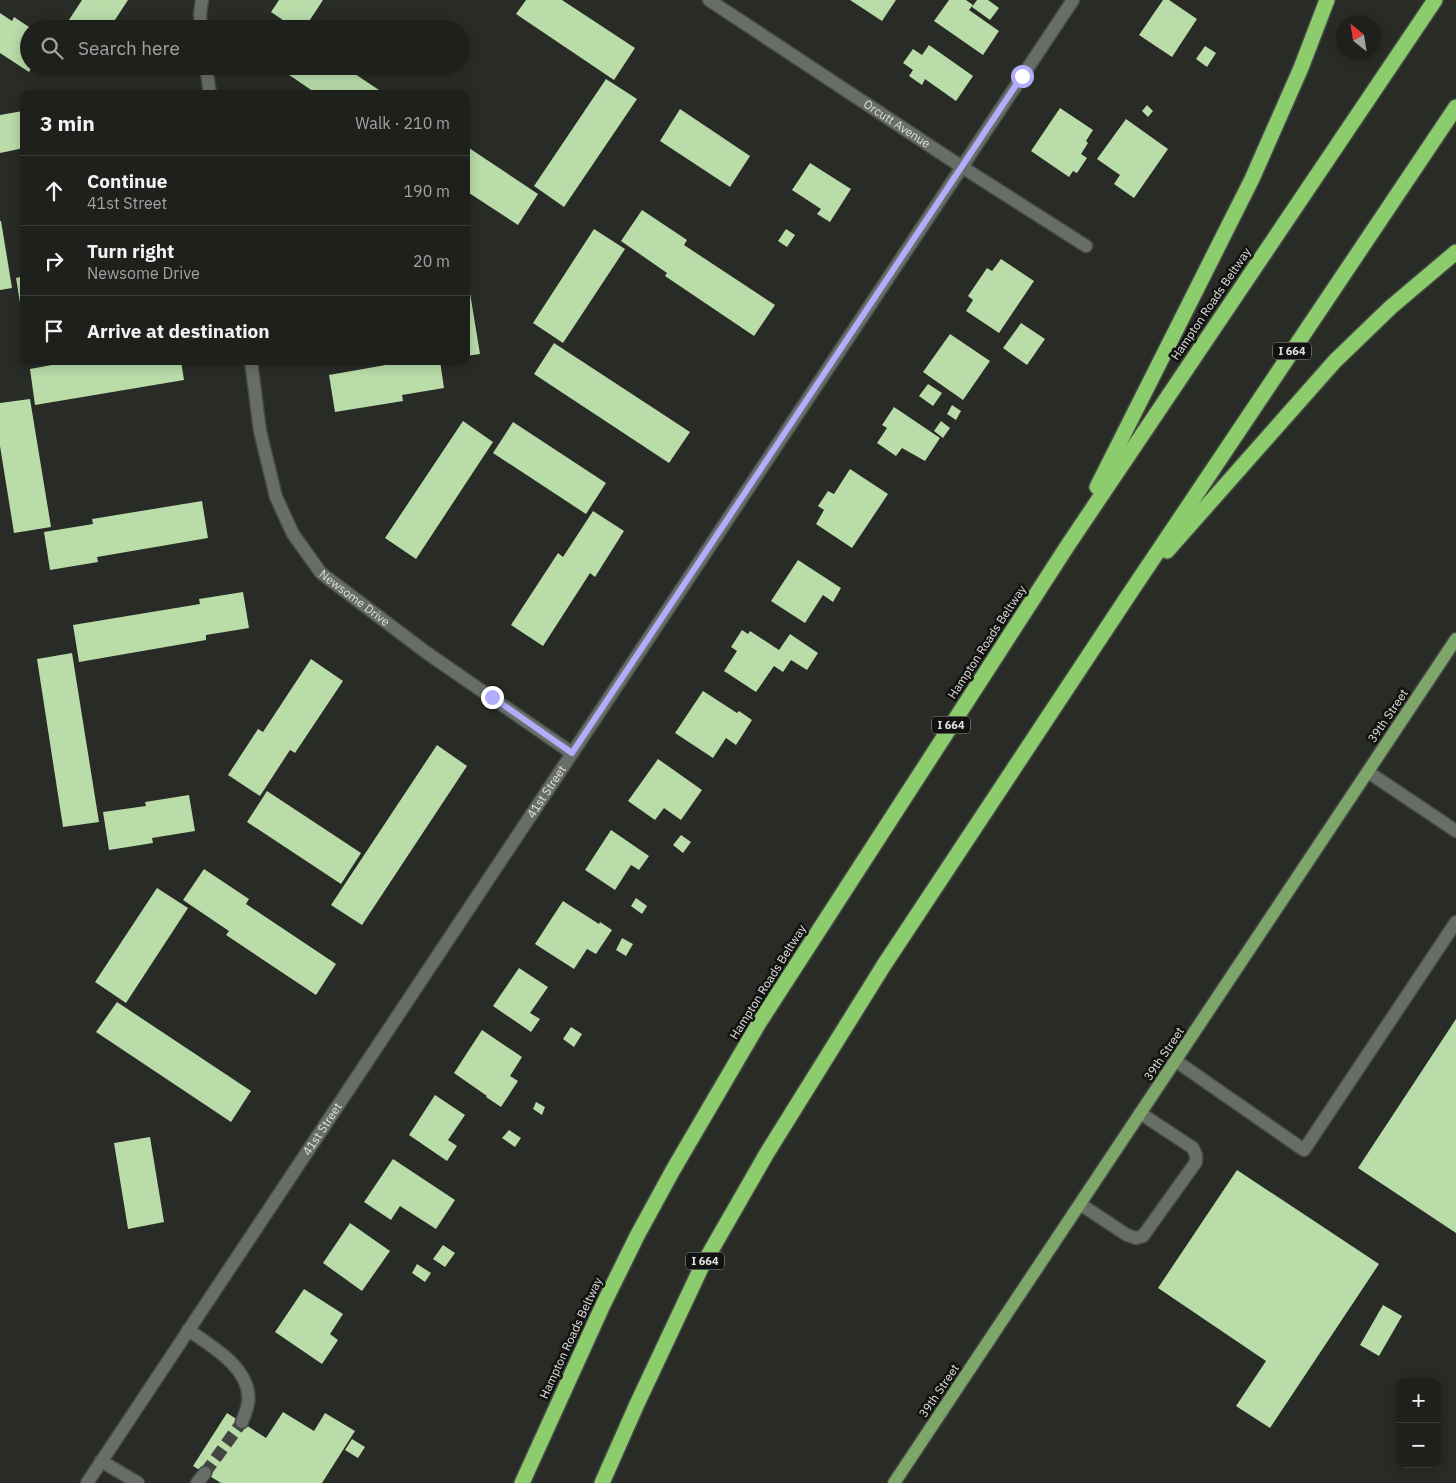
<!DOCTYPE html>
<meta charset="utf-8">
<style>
:root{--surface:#1e201c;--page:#262825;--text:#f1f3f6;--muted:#a1a3a3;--line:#3c3e3b}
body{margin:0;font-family:"IBM Plex Sans",sans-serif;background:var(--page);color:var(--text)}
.controls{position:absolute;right:15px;bottom:15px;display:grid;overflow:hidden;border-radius:10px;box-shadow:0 2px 12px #0003}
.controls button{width:45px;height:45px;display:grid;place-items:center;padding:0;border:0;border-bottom:1px solid var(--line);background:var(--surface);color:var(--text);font:25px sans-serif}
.compass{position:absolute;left:1336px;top:15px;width:45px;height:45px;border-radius:50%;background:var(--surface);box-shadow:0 2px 12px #0003;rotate:330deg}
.stop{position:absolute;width:15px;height:15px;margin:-11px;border:4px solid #b1adfa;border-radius:50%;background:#fff}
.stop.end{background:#b1adfa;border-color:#fff;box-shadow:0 1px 5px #0008}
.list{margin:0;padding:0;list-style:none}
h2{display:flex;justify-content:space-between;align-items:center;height:65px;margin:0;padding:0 20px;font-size:21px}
h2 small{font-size:16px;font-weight:400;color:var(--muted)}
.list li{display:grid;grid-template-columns:32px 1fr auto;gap:15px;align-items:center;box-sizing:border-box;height:70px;padding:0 20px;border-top:1px solid var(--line)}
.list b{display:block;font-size:19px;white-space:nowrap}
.list p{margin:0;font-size:16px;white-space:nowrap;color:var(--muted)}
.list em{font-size:16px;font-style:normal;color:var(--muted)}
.icon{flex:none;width:28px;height:28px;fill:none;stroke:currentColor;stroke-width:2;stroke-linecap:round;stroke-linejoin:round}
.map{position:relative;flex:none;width:1456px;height:1483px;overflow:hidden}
.search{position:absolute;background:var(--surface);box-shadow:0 2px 12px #0003;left:20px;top:20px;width:450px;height:55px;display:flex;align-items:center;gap:12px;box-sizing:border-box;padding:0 18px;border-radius:28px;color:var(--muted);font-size:19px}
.panel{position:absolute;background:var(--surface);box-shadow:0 2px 12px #0003;left:20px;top:90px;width:450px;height:275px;border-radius:10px}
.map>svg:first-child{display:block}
.building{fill:#b9dca9}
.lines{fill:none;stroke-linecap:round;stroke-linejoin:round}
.minor-tunnel{stroke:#434641;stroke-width:12;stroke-dasharray:12 6;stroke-linecap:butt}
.minor-casing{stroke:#464945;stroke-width:15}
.major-casing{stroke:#464945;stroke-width:15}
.highway-casing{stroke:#464945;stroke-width:18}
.minor{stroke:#696d68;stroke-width:12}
.major{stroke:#7ea66a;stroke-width:12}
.highway{stroke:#8ccc6c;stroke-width:15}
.route{stroke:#b1adfa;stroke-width:6}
.labels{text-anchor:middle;stroke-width:5;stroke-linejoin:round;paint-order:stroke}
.shield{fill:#121311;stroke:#a1a2a0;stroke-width:1}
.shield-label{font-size:11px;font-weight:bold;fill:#dee0dd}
.street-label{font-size:12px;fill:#dee0dd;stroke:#121311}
</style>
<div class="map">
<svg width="1456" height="1483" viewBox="0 0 1456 1483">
<rect width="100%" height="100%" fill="#282b26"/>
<!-- building -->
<g class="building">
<path d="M82 0H128L109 29H63Z"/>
<path d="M279 0H323L304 29H296L271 12Z"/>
<path d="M526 0H562L635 48 614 80 516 14Z"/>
<path d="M850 0H896L882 21Z"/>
<path d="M949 0H966L973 5 969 10 999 31 983 55 934 21Z"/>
<path d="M977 0H988L999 8 990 20 972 7Z"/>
<path d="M1163 0H1169L1197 19 1172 57 1139 35Z"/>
<path d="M0 13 12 21 14 17 32 29H29V66H32L29 72 0 53Z"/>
<path d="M929 45 973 76 956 101 925 79 922 85 909 76 913 70 903 63 913 49 922 55Z"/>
<path d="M1205 46 1216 53 1207 67 1196 59Z"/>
<path d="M276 66H343L385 94H317Z"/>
<path d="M606 79 637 99 564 207 534 186Z"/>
<path d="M1147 105 1153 111 1148 117 1142 111Z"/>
<path d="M1060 108 1093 130 1086 141 1088 143 1081 154 1087 158 1077 173 1073 171 1069 177 1031 151Z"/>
<path d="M680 109 750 156 730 187 660 141Z"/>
<path d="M23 111 24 148 0 153V115Z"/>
<path d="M1126 119 1168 149 1134 198 1114 184 1120 175 1097 159Z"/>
<path d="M466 146 538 194 518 225 466 191Z"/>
<path d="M810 163 851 189 830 222 817 214 821 209 792 190Z"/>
<path d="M642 210 687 240 684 245 775 305 754 336 665 276 667 273 621 241Z"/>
<path d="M0 221H1L12 288 0 290Z"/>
<path d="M594 229 625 249 563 343 533 323Z"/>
<path d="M786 229 795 235 787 247 778 241Z"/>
<path d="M1001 259 1034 281 999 333 966 311 973 300 968 296 987 268 992 271Z"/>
<path d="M466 275H467L480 354 466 356Z"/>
<path d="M24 276V315H22L16 278Z"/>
<path d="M1021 323 1045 339 1027 365 1003 348Z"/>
<path d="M950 334 990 361 963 400 923 372Z"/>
<path d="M554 343 690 432 669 463 534 374Z"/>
<path d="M73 361H181L184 380 35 405 30 369Z"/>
<path d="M396 361H440L444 388 402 395 403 401 335 412 329 375 397 363Z"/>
<path d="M928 384 942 393 933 406 919 396Z"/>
<path d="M30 399 51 527 14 533 0 446V403Z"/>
<path d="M952 405 961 411 956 420 947 414Z"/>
<path d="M894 407 940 438 925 461 902 448 896 456 877 443 887 428 882 425Z"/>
<path d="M463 421 493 442 416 559 385 538Z"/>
<path d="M941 421 950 428 943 438 934 431Z"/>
<path d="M513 422 606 483 586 514 493 453Z"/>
<path d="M850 469 888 494 852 548 816 524 824 510 818 506 828 491 834 494Z"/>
<path d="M202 501 208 538 97 557 98 562 50 570 44 532 93 524 92 519Z"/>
<path d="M593 511 624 531 595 577 590 573 543 646 511 625 558 553 563 557Z"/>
<path d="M798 560 841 588 833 602 823 595 805 623 771 601Z"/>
<path d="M243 592 249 628 206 635V640L79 662 73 625 200 604 199 599Z"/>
<path d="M742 630 748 634 750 631 779 650 790 634 818 653 807 670 791 660 783 672 774 666 756 692 724 671 737 651 731 647Z"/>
<path d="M72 653 99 822 63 827 37 659Z"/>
<path d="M311 659 343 681 295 753 290 750 260 796 228 775 258 729 263 732Z"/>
<path d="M703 691 737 713 739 711 752 720 736 745 726 738 713 758 675 733Z"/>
<path d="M437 745 467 766 362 925 331 905Z"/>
<path d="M658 759 702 790 681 820 664 808 655 820 628 801Z"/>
<path d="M267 791 361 853 341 884 247 822Z"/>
<path d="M189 795 195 831 152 838 153 843 109 850 103 812 146 806 145 802Z"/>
<path d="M611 830 649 856 639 870 631 865 615 890 585 870Z"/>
<path d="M681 835 691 842 683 853 673 845Z"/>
<path d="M204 869 249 899 246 904 336 964 316 995 226 935 229 931 183 900Z"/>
<path d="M157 888 188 908 126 1003 95 982Z"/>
<path d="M636 898 647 906 642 914 631 906Z"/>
<path d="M563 901 599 924 600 922 612 930 596 954 587 949 574 969 535 944Z"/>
<path d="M622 938 633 944 626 956 616 950Z"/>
<path d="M519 968 548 987 530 1013 540 1019 531 1032 493 1006Z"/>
<path d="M117 1002 251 1091 231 1122 96 1032Z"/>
<path d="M1456 1019V1233L1358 1168Z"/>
<path d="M571 1027 582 1034 574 1047 563 1039Z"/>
<path d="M482 1030 522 1057 510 1076 518 1081 501 1107 486 1097 487 1096 454 1073Z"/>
<path d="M435 1095 465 1115 448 1140 457 1146 447 1161 409 1135Z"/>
<path d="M536 1102 545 1107 542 1115 533 1109Z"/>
<path d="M509 1130 521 1138 515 1147 502 1138Z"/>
<path d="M150 1137 164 1222 128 1229 114 1143Z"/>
<path d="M393 1159 455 1200 436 1229 400 1206 391 1220 364 1202Z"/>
<path d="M1237 1170 1379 1264 1270 1428 1236 1406 1266 1361 1158 1288Z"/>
<path d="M350 1223 390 1251 362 1291 323 1263Z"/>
<path d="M443 1245 455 1253 445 1267 433 1259Z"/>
<path d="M417 1264 431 1273 425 1282 412 1273Z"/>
<path d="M304 1289 343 1314 330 1334 338 1340 322 1364 275 1332Z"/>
<path d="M1383 1305 1402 1316 1379 1356 1360 1345Z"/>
<path d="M283 1412 314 1431 325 1413 355 1431 322 1483H221L193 1466 227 1413 266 1438Z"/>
<path d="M352 1439 365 1447 358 1458 345 1450Z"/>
</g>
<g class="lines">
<!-- minor-tunnel -->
<path class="minor-tunnel" d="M205 1473 242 1422"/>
<defs>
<g id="minor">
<path id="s1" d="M709 0 962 167 1086 246"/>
<path d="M201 29 200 14 202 0"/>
<path d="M206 66 210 94"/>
<path id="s2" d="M251 361 260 431 276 497 293 534 321 573 427 653 572 753"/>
<path d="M1368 772 1456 831"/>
<path d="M1176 1061 1304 1150 1456 922"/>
<path d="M1080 1204 1127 1235 1136 1238 1143 1236 1196 1162V1155L1193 1148 1140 1113"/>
<path d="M188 1330C212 1346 253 1370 248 1403 247 1410 244 1416 242 1422"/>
<path d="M101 1461 138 1483"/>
<path id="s3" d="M87 1483 1073 0"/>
<path d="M197 1483 205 1473"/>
</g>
<path id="major" d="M894 1483 1456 639"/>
<g id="highway">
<path d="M1097 487 1252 179 1301 68 1327 0"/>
<path d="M1167 551 1335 361 1391 307 1456 252"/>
<path d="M522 1483 603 1305 637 1236 673 1170 759 1023 1068 545 1435 0"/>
<path d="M602 1483 637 1404 701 1268 767 1153 884 965 1128 596 1456 107"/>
</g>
</defs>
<!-- minor casing -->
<use href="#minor" class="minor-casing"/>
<!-- major casing -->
<use href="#major" class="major-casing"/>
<!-- highway casing -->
<use href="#highway" class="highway-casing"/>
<!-- minor -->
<use href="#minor" class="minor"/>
<!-- major -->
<use href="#major" class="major"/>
<!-- highway -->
<use href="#highway" class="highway"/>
</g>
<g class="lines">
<!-- route -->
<path class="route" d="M492 697 572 753 1022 76"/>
</g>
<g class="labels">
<!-- shield labels -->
<g class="shield">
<rect x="1273" y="342.5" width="38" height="17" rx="4"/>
<rect x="932" y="716.5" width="38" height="17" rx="4"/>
<rect x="686" y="1252.5" width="38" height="17" rx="4"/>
</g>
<g class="shield-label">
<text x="1292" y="355">I 664</text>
<text x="951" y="729">I 664</text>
<text x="705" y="1265">I 664</text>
</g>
<!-- street labels -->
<g class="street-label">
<text dy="4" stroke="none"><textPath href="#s1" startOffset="225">Orcutt Avenue</textPath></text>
<text transform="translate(1211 304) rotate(-56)" y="4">Hampton Roads Beltway</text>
<text dy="4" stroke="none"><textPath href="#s2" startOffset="269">Newsome Drive</textPath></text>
<text transform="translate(987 642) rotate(-57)" y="4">Hampton Roads Beltway</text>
<text transform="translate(1388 716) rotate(-56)" y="4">39th Street</text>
<text dy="4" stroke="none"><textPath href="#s3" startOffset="830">41st Street</textPath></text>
<text transform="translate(768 982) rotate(-58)" y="4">Hampton Roads Beltway</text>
<text transform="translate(1164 1054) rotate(-56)" y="4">39th Street</text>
<text dy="4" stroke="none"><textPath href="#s3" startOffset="425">41st Street</textPath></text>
<text transform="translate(571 1338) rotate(-65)" y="4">Hampton Roads Beltway</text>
<text transform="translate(939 1391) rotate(-56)" y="4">39th Street</text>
</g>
</g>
</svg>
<div class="controls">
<button>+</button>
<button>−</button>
</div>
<svg class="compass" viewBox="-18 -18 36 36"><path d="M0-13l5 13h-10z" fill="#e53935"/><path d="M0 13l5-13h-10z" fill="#a1a3a3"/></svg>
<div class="stop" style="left:1022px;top:76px"></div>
<div class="stop end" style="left:492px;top:697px"></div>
<div class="search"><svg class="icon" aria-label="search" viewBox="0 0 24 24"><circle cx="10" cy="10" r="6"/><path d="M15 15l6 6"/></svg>Search here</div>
<section class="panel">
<h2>3 min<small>Walk · 210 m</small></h2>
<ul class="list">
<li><svg class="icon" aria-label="ahead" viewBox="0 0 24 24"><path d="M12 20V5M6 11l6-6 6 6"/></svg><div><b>Continue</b><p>41st Street</p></div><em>190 m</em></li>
<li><svg class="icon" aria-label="right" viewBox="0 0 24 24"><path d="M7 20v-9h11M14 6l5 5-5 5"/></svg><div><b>Turn right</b><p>Newsome Drive</p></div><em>20 m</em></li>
<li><svg class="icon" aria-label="arrive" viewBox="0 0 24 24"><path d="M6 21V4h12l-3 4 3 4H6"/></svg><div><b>Arrive at destination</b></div></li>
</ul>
</section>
</div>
